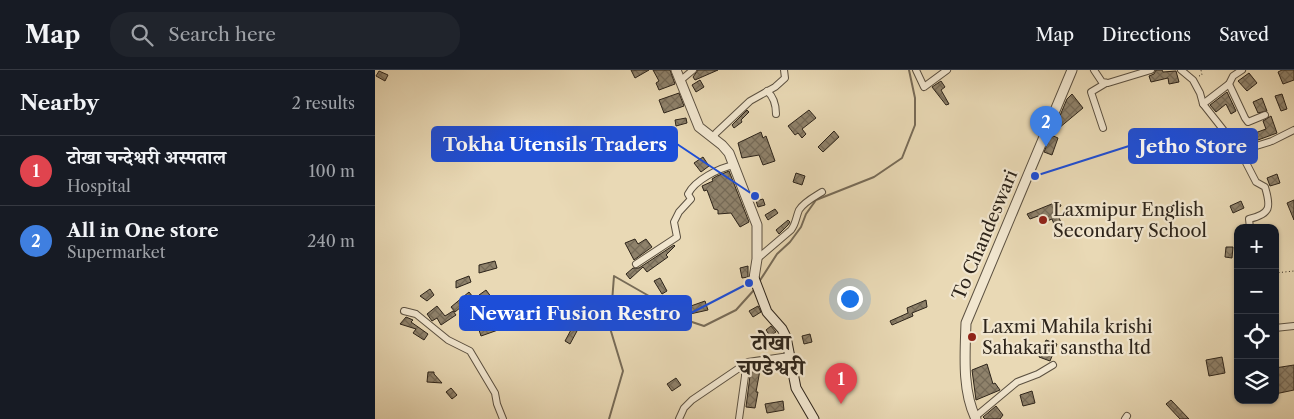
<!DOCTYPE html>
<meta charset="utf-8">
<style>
:root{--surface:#171b24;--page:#20242c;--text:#f1f3f6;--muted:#9ea1a6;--line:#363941;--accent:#7c3aed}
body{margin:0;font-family:"Libre Caslon Text","Noto Serif Devanagari",serif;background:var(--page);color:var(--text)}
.controls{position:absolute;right:15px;bottom:15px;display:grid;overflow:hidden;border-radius:10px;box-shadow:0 1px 4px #0004}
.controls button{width:45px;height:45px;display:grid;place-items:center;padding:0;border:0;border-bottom:1px solid var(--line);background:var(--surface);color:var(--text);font:25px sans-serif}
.you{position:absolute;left:474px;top:228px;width:18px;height:18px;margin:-12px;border:4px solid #fff;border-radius:50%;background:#1a73e8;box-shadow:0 0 0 8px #1a73e833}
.badge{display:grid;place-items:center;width:32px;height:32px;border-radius:50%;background:var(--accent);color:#fff;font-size:16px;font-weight:700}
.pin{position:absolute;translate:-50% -41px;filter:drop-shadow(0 1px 2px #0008)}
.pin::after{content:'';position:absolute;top:26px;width:18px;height:15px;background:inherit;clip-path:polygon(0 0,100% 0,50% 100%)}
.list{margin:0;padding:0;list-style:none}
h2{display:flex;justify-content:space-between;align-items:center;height:65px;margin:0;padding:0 20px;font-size:21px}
h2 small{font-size:16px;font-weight:400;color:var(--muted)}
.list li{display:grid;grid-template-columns:32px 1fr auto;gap:15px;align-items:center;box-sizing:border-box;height:70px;padding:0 20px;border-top:1px solid var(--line)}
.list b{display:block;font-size:19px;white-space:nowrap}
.list p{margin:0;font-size:16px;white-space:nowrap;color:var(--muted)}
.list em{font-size:16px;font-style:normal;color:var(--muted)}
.icon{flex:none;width:28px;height:28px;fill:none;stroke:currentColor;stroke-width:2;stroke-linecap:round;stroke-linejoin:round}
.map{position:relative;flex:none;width:919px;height:349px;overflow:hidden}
header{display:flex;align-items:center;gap:30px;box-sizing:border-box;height:70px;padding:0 25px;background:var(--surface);border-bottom:1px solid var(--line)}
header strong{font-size:24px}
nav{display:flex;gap:28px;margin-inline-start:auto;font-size:18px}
.search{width:350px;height:45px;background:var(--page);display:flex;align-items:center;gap:12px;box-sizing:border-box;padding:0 18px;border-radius:20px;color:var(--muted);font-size:19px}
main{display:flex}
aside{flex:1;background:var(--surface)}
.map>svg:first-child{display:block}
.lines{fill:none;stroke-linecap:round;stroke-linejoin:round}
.stream{stroke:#776b57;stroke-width:2}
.building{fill:url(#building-cross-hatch);stroke:#2d241a}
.minor-casing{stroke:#5c5141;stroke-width:8}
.tertiary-casing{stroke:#5c5141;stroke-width:11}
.secondary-casing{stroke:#2d241a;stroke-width:11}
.path{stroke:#2d241a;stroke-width:1;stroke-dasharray:1 2.5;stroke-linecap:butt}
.minor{stroke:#f1e6cf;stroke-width:6}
.tertiary{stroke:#f1e6cf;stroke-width:9}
.secondary{stroke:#f1e6cf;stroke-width:9}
.poi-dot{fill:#8f2418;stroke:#f1e6cf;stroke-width:2}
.labels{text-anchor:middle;stroke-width:4.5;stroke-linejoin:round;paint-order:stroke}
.poi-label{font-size:18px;fill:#2d241a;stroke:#f1e6cf;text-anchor:start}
.street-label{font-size:18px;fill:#2d241a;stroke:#f1e6cf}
.district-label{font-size:22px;font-weight:bold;fill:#2d241a;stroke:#f1e6cf}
.leader{fill:none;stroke:#1d4ed8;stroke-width:2}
.callout-dot{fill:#1d4ed8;stroke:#f1e6cf;stroke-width:2}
.callout{fill:#1d4ed8;stroke:#1d4ed8;stroke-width:2}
.callout-label{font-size:19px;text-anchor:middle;font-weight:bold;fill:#fff}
</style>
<header>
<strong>Map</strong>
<div class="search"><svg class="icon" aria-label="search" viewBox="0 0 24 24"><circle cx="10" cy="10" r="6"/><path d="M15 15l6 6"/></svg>Search here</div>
<nav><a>Map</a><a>Directions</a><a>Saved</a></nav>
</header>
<main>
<aside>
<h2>Nearby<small>2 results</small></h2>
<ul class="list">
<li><span class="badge" style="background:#e0444e">1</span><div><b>टोखा चन्देश्वरी अस्पताल</b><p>Hospital</p></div><em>100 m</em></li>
<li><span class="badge" style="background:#3f7fe0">2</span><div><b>All in One store</b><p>Supermarket</p></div><em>240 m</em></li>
</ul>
</aside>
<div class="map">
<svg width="919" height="349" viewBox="0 0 919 349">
<defs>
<pattern id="building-cross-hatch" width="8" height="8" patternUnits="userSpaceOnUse" patternTransform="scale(1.25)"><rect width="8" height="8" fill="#8f826b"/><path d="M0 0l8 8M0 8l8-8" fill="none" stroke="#756a57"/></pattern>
</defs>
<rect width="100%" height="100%" fill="#e9d9b5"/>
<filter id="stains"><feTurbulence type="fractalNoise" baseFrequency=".004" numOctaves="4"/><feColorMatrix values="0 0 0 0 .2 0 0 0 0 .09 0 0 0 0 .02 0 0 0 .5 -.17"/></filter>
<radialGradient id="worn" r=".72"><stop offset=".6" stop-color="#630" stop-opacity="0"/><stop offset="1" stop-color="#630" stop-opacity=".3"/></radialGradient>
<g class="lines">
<!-- stream -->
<g class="stream">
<path d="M384 212 402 184 415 172 426 157 431 144 441 130 499 107 527 88 540 55V28L534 0"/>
<path d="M234 349 248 301 235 258 239 206 288 234 308 249 329 256 361 240 379 220"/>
</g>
</g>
<!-- building -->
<g class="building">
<path d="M256 0H274L260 8Z"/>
<path d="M278 0H295L300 14 284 20 281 13 284 11Z"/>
<path d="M323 0H343L320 10 318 7Z"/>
<path d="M781 0H787L788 2 801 1 804 12 794 14 793 8 776 12 774 6 779 4Z"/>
<path d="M907 0H919V10L908 14 903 2Z"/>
<path d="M4 1 13 5 10 11 1 6Z"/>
<path d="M874 3 882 13 872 21 863 11Z"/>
<path d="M325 10 329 17 321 22 317 15Z"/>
<path d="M566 11 570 17 566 20 574 34 571 35 557 17Z"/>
<path d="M852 22 861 41 856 44 851 34 841 42 835 35Z"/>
<path d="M304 23 309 36 289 43 284 30Z"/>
<path d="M697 24 708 38 684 58 681 55 692 29Z"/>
<path d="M907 24 912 39 906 41 900 26Z"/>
<path d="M887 28 892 41 883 43 878 32Z"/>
<path d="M372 40 374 42 366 50 367 52 359 58 357 55Z"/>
<path d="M434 40 441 48 427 59 431 64 427 68 423 63 420 65 413 56Z"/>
<path d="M896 46 902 63 883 70 880 63 891 59 888 51Z"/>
<path d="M311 48 312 53 301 56 300 50Z"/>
<path d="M459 61 464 67 448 82 443 77Z"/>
<path d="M386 62 388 68 391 66 400 91 388 95 384 85 367 88 363 73Z"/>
<path d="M676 65 683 68 677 85 669 82Z"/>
<path d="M328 87 334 96 326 102 319 93Z"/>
<path d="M354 101 374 152 365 157 356 143 343 144V140L339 139 332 120 329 121 327 116 338 111 337 109 342 106Z"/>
<path d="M421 103 430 106 427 115 418 112Z"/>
<path d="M902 104 905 113 895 116 892 108Z"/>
<path d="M388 129 390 135 383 137 381 131Z"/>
<path d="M919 130V150L912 133Z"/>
<path d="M684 131 686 136 680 139 689 159 682 162 677 149 667 153 663 146 655 149 652 144Z"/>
<path d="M866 131 869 138 858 143 855 136Z"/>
<path d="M400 139 403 143 393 150 390 145Z"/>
<path d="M413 150 415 152 413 155 404 164 401 160Z"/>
<path d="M260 169 263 174 271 169 277 177 259 190 250 173Z"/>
<path d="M299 175 300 176 291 185 293 187 272 202 268 197 255 209 251 204 258 198H264Z"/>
<path d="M851 177H858L857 188 850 187Z"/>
<path d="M120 191 122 198 104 203V195Z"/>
<path d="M373 196V207L367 208 365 198Z"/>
<path d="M94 206 96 212 81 218V211Z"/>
<path d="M285 208 292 221 287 224 279 211Z"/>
<path d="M55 219 59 225 52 231 45 226Z"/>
<path d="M111 220 117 228 107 236 111 246 107 247 113 257 121 254 123 260 106 266 101 251 97 254 94 249 105 242 97 230 102 226 104 230V225Z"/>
<path d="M94 222 98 227 80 242 76 237Z"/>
<path d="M551 230 552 237 537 243 538 246 517 255 515 251 533 243 532 238Z"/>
<path d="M330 231 333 240 315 244 313 237Z"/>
<path d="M62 236 70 246 78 241 81 245 66 255 62 248 57 251 52 244Z"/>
<path d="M383 236 386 242 378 247 374 241Z"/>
<path d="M204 245 209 248 195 274 190 271Z"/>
<path d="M31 247 38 250 36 252 53 264 49 270 38 263 41 259 25 254Z"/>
<path d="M396 256 401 262 395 266 391 260Z"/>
<path d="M435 264 437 272 429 274 427 266Z"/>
<path d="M671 270 682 274 675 291 664 287Z"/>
<path d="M847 287 850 303 834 306 831 290Z"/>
<path d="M612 294 618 314 620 313 625 320 601 330 597 300Z"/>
<path d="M919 295V320L900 324V298Z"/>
<path d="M376 298 385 300 381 322H383L380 338 371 337Z"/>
<path d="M53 302H59V304L67 313 52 312Z"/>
<path d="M301 308 306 315 297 321 292 314Z"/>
<path d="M76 318 82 325 77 329 71 322Z"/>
<path d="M657 321 660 333 648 336 645 325Z"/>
<path d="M796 330 814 349H805L791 334Z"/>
<path d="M408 331 409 340 392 343 390 334Z"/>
<path d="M621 336 628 345 625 349H610L608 347Z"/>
</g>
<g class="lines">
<defs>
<g id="minor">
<path d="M541 0 549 17 572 0"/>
<path d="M719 0 727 12 733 13 776 0"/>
<path d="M806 0 818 10 825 23 828 34 865 81 881 112 890 117C896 137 896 144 874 149L875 158"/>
<path d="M306 10 318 0"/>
<path d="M854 14 870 48 873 52 890 45"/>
<path d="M392 21C399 27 401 34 401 44"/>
<path d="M828 34 854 14 858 6 867 0"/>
<path d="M728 58 716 22 731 13"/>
<path d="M338 68 341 63 375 31 400 17 410 8 409 0"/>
<path d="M865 81 897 71 919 60"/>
<path d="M382 189 416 160C421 154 421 147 424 140 429 132 439 127 447 122"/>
<path d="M261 194 302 167 299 152 304 142 316 129 313 124C320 110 344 98 359 95"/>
<path d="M29 241 41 244 73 270 95 281 120 323 122 334 128 349"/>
<path d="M900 258 919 256"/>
<path d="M600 347 642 312 663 304 678 295"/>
<path d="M304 349 309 338 317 330 373 292 414 286"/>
<path d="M364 349 370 306V294"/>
<path d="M750 349 752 346"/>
</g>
<g id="tertiary">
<path d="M301 0 324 57 347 75 354 83 382 155V189L379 208"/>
<path d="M601 349C587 321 590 284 591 253L697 0"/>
</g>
<path id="secondary" d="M379 208 392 242 407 259 411 267 421 318 439 349"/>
</defs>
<!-- minor casing -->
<use href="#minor" class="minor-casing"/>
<!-- tertiary casing -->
<use href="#tertiary" class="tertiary-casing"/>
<!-- secondary casing -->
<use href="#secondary" class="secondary-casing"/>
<!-- path -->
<g class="path">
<path d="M824 6 827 5 826 0"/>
<path d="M900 203 919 201"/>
</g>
<!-- minor -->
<use href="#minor" class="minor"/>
<!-- tertiary -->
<use href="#tertiary" class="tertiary"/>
<!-- secondary -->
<use href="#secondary" class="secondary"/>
</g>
<!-- markers -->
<g class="poi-dot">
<circle cx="668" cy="150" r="5"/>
<circle cx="597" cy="267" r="5"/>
</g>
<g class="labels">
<!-- poi labels -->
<g class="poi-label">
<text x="678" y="146">Laxmipur English<tspan x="678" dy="21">Secondary School</tspan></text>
<text x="607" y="263">Laxmi Mahila krishi<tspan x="607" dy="21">Sahakari sanstha ltd</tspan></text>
</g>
<!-- street labels -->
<g class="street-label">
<text transform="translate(610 165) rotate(-67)" y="6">To Chandeswari</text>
</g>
<!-- district labels -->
<g class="district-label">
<text x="396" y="280">टोखा<tspan x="396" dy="25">चण्डेश्वरी</tspan></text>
</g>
</g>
<!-- callouts -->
<path class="leader" d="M380 126L302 74M660 106L754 76M374 213L316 243"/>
<g class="callout-dot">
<circle cx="380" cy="126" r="5"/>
<circle cx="660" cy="106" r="5"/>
<circle cx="374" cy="213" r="5"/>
</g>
<g class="callout">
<rect x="57" y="57" width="245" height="34" rx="5"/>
<rect x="754" y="59" width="128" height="34" rx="5"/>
<rect x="85" y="226" width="231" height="34" rx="5"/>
</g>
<g class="callout-label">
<text x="180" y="81">Tokha Utensils Traders</text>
<text x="818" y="83">Jetho Store</text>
<text x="200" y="250">Newari Fusion Restro</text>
</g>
<rect width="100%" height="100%" filter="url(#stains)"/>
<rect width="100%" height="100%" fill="url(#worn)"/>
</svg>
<div class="controls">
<button>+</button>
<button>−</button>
<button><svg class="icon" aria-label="locate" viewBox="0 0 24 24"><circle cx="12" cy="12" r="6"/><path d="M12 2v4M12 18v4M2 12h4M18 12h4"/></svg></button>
<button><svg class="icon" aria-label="layers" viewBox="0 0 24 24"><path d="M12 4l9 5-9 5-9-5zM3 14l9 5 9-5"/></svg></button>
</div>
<div class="you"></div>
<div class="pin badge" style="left:466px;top:334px;background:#e0444e">1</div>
<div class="pin badge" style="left:671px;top:77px;background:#3f7fe0">2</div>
</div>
</main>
